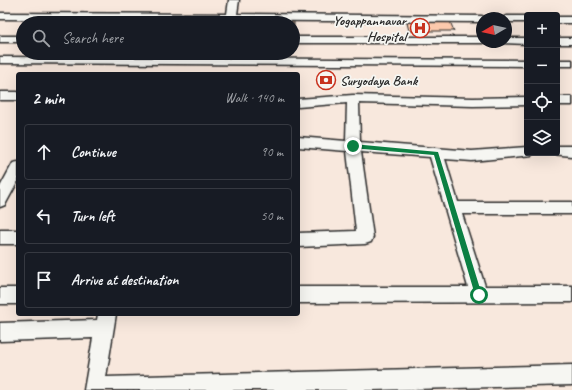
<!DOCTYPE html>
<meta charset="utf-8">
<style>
:root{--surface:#171b24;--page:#20242c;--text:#f1f3f6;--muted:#9ea1a6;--line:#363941}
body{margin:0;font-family:Caveat,sans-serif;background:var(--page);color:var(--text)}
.controls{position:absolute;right:12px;top:12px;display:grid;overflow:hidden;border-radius:4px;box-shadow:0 4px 16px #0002}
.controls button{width:36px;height:36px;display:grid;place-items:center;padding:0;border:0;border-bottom:1px solid var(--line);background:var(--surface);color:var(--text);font:20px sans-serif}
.compass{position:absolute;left:476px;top:12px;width:36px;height:36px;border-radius:50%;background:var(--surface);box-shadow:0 4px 16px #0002;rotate:261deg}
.stop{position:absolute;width:12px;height:12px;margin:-9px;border:3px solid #0b8043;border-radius:50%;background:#fff}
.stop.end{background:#0b8043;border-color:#fff;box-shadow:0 1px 4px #0008}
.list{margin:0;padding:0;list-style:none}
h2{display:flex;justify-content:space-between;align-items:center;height:52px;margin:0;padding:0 16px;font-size:17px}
h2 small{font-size:13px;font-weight:400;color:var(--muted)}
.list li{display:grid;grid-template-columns:26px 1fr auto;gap:12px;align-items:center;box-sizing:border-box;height:56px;margin:0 8px 8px;padding:0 8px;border:1px solid var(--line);border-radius:4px}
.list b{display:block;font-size:15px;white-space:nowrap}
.list em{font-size:13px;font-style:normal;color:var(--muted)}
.icon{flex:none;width:22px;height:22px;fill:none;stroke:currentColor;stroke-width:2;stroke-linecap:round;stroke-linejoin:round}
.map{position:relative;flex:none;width:572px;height:390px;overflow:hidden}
.search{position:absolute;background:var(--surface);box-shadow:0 4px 16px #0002;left:16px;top:16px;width:284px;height:44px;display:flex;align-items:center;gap:10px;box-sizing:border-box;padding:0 14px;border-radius:22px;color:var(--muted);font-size:15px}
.panel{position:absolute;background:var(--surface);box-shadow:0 4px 16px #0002;left:16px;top:72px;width:284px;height:244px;border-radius:4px}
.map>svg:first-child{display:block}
.building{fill:#fcc9ac;stroke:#2b2b2b}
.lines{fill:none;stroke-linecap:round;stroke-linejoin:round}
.minor-casing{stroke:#2b2b2b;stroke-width:3}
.minor{fill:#f6f6f2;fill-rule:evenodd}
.route{fill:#0b8043}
.labels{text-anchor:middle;stroke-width:3.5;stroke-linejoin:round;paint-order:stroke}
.far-poi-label{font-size:14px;font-weight:bold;fill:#2b2b2b;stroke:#f6f6f2;text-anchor:end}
</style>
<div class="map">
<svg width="572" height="390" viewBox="0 0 572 390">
<rect width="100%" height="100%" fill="#f8e8dd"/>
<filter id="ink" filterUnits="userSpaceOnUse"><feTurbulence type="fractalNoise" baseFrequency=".025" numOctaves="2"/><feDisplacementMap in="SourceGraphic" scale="8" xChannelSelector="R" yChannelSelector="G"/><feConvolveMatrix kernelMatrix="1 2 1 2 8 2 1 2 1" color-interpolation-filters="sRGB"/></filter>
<g filter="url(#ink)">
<!-- building -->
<g class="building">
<path d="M276 19H294V33L293 23H276Z"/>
<path d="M406 19H449L454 31H409Z"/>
<path d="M240 53H274V59L239 58Z"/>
</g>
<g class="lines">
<defs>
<g id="minor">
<path d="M229 0H239L237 14 482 16 486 18H482V22L0 19V13L227 14Z"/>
<path d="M506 16H527V22H506V18H502Z"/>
<rect x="557" y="17" width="15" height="6"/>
<rect x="0" y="36" width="23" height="6"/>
<path d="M293 37H482V42H486L482 43H293Z"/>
<path d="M506 38H527V44L502 43 501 42H506Z"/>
<rect x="557" y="38" width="15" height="6"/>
<path d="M0 57 527 60V66L0 63Z"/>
<rect x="557" y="60" width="15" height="6"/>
<rect x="0" y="92" width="18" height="8"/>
<path d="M353 95 473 98 527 97V105L473 106 359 103 360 142 472 151 527 147V153H533L532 155 472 161 445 159 458 202H572V214H462L485 286H572V302L298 303V287H468L430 157 361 152 373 237 371 242 365 244 298 247V233L356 231 347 151 298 147V137L346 141 347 103 298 107V99Z"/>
<rect x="557" y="97" width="15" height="8"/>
<path d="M557 146H572V156L552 154 551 153H557Z"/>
<path d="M18 162V181L5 205 0 207V187L13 163Z"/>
<rect x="0" y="230" width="18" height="14"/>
<rect x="0" y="288" width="18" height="16"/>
<path d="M98 314H116L106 377 572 365V385L373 390H84L93 338 0 341V323L97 320Z"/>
</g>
</defs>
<!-- minor casing -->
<use href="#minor" class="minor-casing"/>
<!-- minor -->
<use href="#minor" class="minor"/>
</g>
</g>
<!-- route -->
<path class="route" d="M353 144 438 152 482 295 481 297H476L475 295 434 155 351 148 350 146Z"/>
<!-- icons -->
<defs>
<symbol id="hospital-ring" viewBox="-11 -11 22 22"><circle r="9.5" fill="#f6f6f2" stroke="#c8321e" stroke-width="1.5"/><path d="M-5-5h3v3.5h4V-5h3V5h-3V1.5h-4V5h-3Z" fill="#c8321e"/></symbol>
<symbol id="bank-ring" viewBox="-11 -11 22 22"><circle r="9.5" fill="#f6f6f2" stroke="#c8321e" stroke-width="1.5"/><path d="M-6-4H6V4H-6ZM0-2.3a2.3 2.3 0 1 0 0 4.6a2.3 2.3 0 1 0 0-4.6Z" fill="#c8321e"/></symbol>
</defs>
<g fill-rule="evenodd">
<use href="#hospital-ring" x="409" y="17" width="22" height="22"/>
<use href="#bank-ring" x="315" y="69" width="22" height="22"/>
</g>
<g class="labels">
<!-- far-poi labels -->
<g class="far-poi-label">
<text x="406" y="25">Yogappannavar<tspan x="406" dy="16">Hospital</tspan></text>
<text x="340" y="85" text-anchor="start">Suryodaya Bank</text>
</g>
</g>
</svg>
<div class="controls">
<button>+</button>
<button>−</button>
<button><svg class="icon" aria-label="locate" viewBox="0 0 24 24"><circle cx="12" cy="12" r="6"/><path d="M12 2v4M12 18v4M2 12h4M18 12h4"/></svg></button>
<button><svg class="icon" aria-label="layers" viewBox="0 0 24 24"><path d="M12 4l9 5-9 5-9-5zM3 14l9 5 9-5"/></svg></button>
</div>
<svg class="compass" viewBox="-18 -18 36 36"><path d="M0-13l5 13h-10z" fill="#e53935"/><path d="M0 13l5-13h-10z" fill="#9ea1a6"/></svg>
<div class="stop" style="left:479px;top:295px"></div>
<div class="stop end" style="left:353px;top:146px"></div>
<div class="search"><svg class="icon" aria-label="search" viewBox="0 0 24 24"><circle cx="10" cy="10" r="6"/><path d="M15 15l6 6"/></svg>Search here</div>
<section class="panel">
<h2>2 min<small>Walk · 140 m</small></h2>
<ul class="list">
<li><svg class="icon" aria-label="ahead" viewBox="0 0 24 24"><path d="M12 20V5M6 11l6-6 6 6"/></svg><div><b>Continue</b></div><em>90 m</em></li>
<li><svg class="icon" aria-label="left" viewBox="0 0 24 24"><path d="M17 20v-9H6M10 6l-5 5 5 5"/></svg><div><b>Turn left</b></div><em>50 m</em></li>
<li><svg class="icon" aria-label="arrive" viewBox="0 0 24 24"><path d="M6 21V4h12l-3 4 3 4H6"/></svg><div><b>Arrive at destination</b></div></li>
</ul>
</section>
</div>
